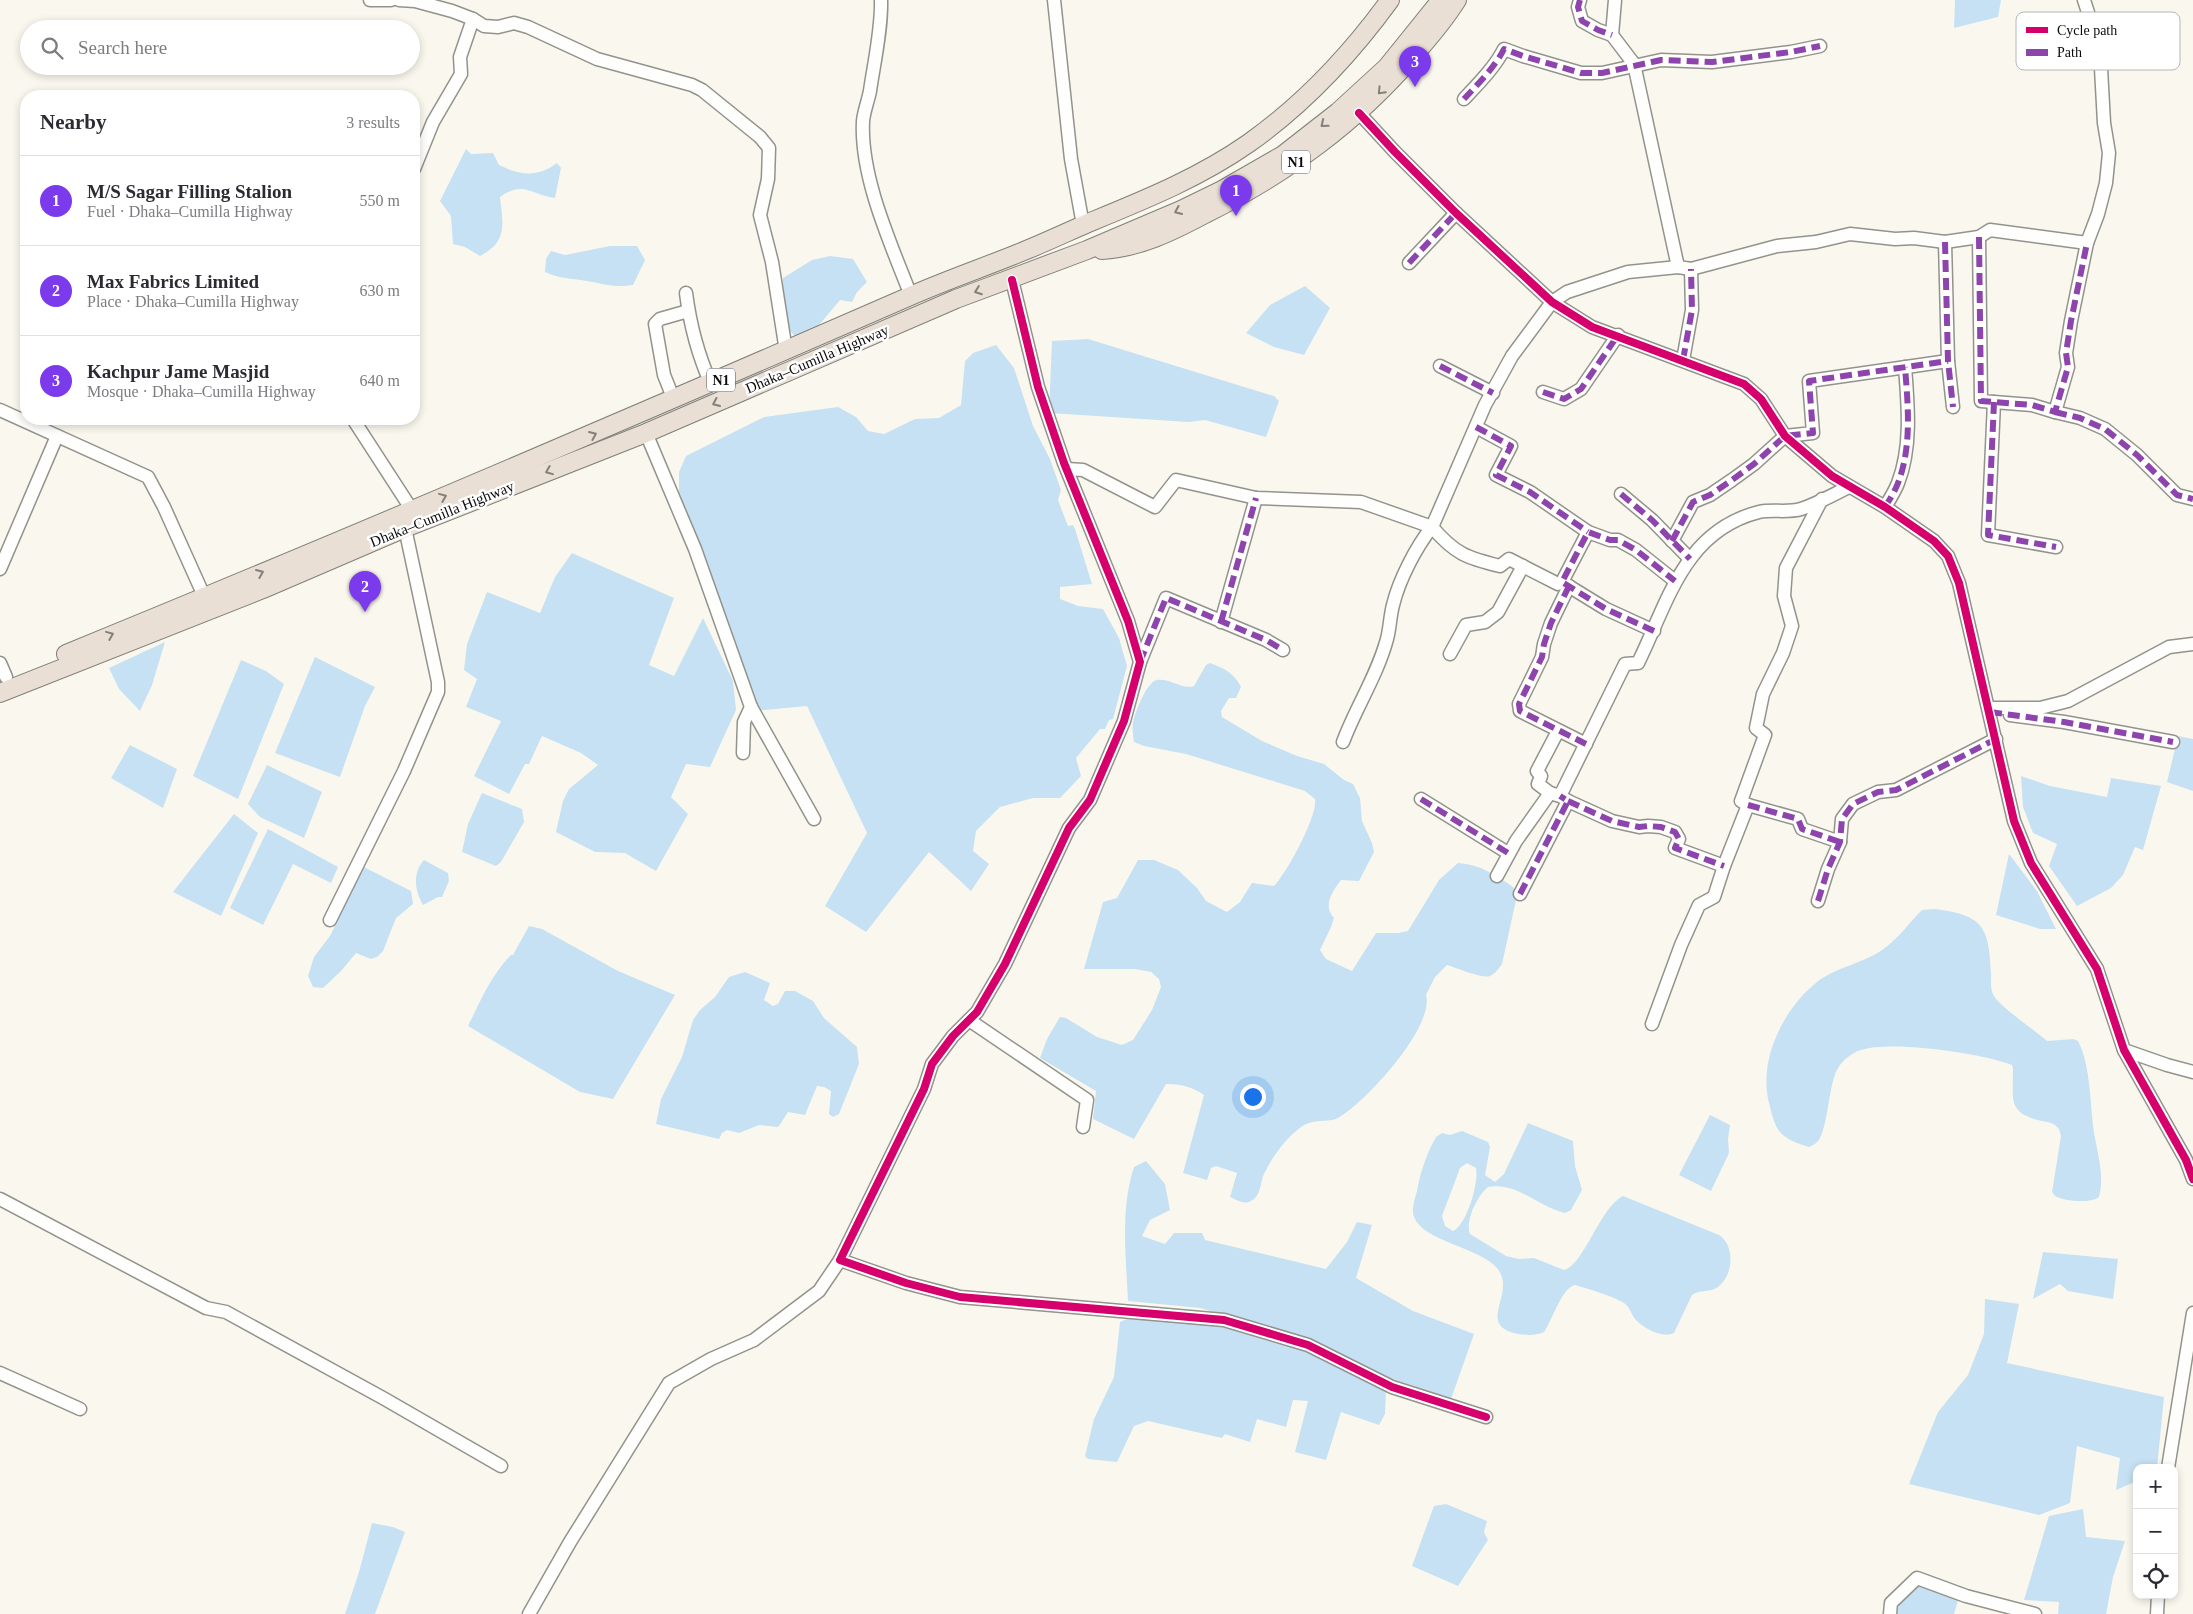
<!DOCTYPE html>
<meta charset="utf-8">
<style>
:root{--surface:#fff;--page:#f2f2f3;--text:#2b2b33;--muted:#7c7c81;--line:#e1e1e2;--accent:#7c3aed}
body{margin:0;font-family:"Times New Roman",serif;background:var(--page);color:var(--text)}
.controls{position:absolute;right:15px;bottom:15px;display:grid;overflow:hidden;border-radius:10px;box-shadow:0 2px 8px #0003}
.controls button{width:45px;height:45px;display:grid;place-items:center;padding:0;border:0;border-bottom:1px solid var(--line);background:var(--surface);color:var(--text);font:25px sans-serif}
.you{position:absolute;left:1252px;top:1096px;width:18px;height:18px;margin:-12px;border:4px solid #fff;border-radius:50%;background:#1a73e8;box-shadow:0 0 0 8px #1a73e833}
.badge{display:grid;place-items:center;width:32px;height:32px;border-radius:50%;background:var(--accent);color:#fff;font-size:16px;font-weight:700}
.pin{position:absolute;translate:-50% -41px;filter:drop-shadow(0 1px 2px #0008)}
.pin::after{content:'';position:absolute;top:26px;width:18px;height:15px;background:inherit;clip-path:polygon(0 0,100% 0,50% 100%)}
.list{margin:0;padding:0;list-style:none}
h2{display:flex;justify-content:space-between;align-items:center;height:65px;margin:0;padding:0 20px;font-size:21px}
h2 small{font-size:16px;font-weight:400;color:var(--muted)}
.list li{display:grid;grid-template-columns:32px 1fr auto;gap:15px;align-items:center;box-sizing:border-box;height:90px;padding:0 20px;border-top:1px solid var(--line)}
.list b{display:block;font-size:19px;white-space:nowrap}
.list p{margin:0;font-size:16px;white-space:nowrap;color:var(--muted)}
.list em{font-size:16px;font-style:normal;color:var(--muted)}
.icon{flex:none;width:28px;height:28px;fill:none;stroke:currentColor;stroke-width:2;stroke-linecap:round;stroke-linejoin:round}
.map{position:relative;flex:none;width:2193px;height:1614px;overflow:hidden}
.search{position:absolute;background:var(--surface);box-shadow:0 2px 8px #0003;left:20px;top:20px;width:400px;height:55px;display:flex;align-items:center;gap:12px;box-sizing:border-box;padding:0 18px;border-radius:28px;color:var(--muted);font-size:19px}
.panel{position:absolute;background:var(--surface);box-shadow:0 2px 8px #0003;left:20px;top:90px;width:400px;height:335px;border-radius:20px}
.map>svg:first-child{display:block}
.water{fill:#c6e1f3;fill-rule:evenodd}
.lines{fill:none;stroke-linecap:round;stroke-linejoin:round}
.minor-casing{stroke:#93928d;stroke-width:15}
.highway-casing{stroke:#807f7a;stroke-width:20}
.minor{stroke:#fefefc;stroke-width:12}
.highway{stroke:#e9dfd4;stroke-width:18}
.quiet{stroke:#8e44ad;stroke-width:6;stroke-dasharray:12 6;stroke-linecap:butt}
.cycleway-casing{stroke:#fff;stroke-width:11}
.cycleway{stroke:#d6006c;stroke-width:8}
.oneway{stroke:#85807a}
.labels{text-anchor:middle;stroke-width:5;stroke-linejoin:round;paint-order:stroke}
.shield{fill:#fff;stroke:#545454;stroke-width:1}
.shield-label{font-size:14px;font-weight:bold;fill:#0b0b0b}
.street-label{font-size:15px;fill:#0b0b0b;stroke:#fff}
.key{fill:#fff;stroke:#b6b6b6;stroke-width:1}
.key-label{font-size:14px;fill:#0b0b0b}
</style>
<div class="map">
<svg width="2193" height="1614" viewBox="0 0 2193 1614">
<rect width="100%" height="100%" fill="#faf8ee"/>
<!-- water -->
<g class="water">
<path d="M1955 0H2001L1998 17 1954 28Z"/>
<path d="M466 149 471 154 493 153 499 165C520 175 537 178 557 163L561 168 555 198C531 195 524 180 500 197 503 224 508 242 480 256L465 247 453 244 451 216 440 201Z"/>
<path d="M610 246H637L645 260 633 285C616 288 603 284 587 281 570 278 560 279 545 272L546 259 551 251 565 255Z"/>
<path d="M830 256 853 259 867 282 857 292 852 302 840 300 809 337H796L785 326 787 310 781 297 783 278 812 260Z"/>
<path d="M1305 286 1330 308 1304 355 1274 347 1246 333 1270 305Z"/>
<path d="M1088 339 1274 396 1279 401 1266 437 1205 420 1189 422 1049 413 1052 341Z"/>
<path d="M996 345 1014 368 1033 426 1050 459 1061 490 1058 500 1068 526 1073 525 1075 529 1092 584 1060 587V599L1078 606 1103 609 1119 638 1127 666 1113 719 1109 720 1105 729H1100L1076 758 1081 776 1060 798H1033L1000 807 976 831 973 851 989 864 971 891 929 852 866 932 825 906 867 833 807 706 755 711 679 493V472L686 456 764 417 838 407 856 417 868 431 884 434 915 419 939 418 961 405 965 361 973 353Z"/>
<path d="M572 553 674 598 649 665 674 676 703 618 733 681 736 710 710 767 686 764 671 797 688 814 656 871 625 853 595 852 556 832 563 801 569 789 598 765 581 753 542 736 529 764H525L509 794 474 776 501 721 466 707 477 679 464 670 467 644 487 592 540 613 555 577Z"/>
<path d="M165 642 152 685 140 711 119 689 109 668Z"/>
<path d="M315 657 375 687 365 706 340 777 275 753Z"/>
<path d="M241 660 266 671 284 684 238 799 193 776Z"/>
<path d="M1210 663C1224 668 1235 674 1241 687L1236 698H1229L1221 711 1222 717 1262 741 1297 756 1324 764 1344 780 1353 784 1360 798 1362 821 1372 843 1374 852 1359 881 1341 880C1333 891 1322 905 1334 918L1331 927 1320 950 1326 959 1352 971 1376 933H1398L1408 931 1439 880 1458 863C1480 864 1500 877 1518 891L1502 964C1499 968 1495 974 1490 976 1482 979 1457 968 1447 965L1435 977 1426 995C1435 1027 1364 1104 1338 1118 1328 1123 1314 1118 1301 1127 1286 1138 1272 1157 1264 1174 1260 1183 1261 1196 1251 1201 1244 1205 1237 1200 1230 1197L1237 1173 1216 1166 1211 1168 1207 1180 1183 1173 1204 1095C1193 1087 1180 1084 1166 1084L1134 1139 1093 1119 1096 1091 1040 1058 1047 1039 1060 1017 1066 1018 1097 1037 1122 1045 1133 1040 1152 1010 1161 987 1159 979 1151 972 1135 969H1084L1103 902 1117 898 1138 860H1154L1178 870 1197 888 1206 901 1227 912 1240 902 1252 883 1274 886C1286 874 1318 816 1315 799L1305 791 1186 754 1144 746 1134 742C1133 735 1132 729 1133 722 1135 713 1147 681 1157 680 1170 678 1182 690 1194 686L1206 665Z"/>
<path d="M2178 736 2193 739V791L2167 782Z"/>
<path d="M130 745 177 769 163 808 111 778Z"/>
<path d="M267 765 322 792 304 838 260 817 248 804Z"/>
<path d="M2021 776 2050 786 2107 797 2111 778 2161 786 2143 850 2135 847 2123 875 2111 888 2077 906 2049 866 2057 844 2033 833 2023 807Z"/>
<path d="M482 793 522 809 524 822 501 862 496 866 462 852 468 824Z"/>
<path d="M234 814 258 833 221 916 173 892Z"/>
<path d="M268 829 338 867 331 883 293 864 263 925 230 908Z"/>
<path d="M2009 854 2037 891 2056 929H2040L1996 915Z"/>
<path d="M424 860 448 873 449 881 442 897H438L423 905C415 891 412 873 424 860Z"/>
<path d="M364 867 411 891 413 904 396 918 383 951 377 957 371 959 356 953 341 971 323 988 313 987 308 976 314 957 330 936Z"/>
<path d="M1934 909C1983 915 1989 926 1991 973 1991 981 1990 990 1994 996 1999 1006 2036 1031 2047 1041L2073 1039 2078 1041C2091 1066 2090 1105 2094 1132 2097 1152 2105 1176 2099 1197 2090 1204 2064 1201 2055 1196L2052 1192 2061 1136 2059 1129C2054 1123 2049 1122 2042 1121 2007 1113 2013 1100 2013 1069L2012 1065C1981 1053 1892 1040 1861 1050 1851 1053 1841 1061 1836 1072 1829 1087 1827 1131 1818 1141 1816 1144 1812 1145 1809 1147 1779 1138 1776 1132 1769 1103 1758 1060 1783 1009 1817 982 1836 967 1862 964 1882 950 1897 940 1909 923 1922 910Z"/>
<path d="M529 926 542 929 618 971 675 995 613 1099 580 1092 468 1026C480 1002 491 975 511 955H513Z"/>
<path d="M745 972 770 983 764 1000 773 1006 778 1004 785 991H795L813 1001 824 1018 857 1047 859 1064 839 1114 833 1117 829 1114 831 1091 824 1087 817 1086 805 1115 788 1112 779 1126 777 1127 759 1125 739 1133 727 1130 722 1133 719 1139 656 1124 661 1099 682 1057 693 1020 700 1010 715 997 729 977Z"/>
<path d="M1710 1115 1730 1125 1728 1139 1729 1153 1711 1191 1679 1175Z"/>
<path d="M1528 1123 1573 1141 1575 1166 1582 1190 1571 1210 1565 1213C1538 1207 1518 1182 1488 1187 1477 1196 1465 1221 1470 1234L1506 1256 1519 1259 1534 1258 1564 1270C1584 1265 1600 1207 1623 1196L1719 1235C1735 1245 1734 1275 1718 1287 1710 1293 1700 1289 1692 1295L1674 1333C1663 1339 1643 1328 1635 1319 1631 1314 1630 1307 1624 1303 1613 1296 1588 1289 1575 1285 1562 1287 1552 1321 1544 1332 1535 1336 1527 1335 1518 1334 1474 1325 1518 1293 1497 1268 1479 1247 1424 1242 1414 1217 1411 1210 1415 1198 1417 1191 1420 1173 1427 1152 1436 1137L1442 1133 1450 1135 1462 1131 1488 1142 1490 1147 1485 1175 1495 1182 1504 1174ZM1467 1163 1476 1168C1479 1182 1467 1225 1453 1231L1445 1226 1442 1216 1460 1168Z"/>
<path d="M1146 1161 1165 1184 1170 1210 1150 1220 1142 1236 1165 1244 1174 1233H1202L1205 1240 1326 1269 1347 1242 1357 1222 1372 1225 1356 1278 1413 1311 1474 1334 1451 1399 1387 1377 1300 1337 1200 1308 1128 1301C1126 1256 1120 1210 1134 1167Z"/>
<path d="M2043 1252 2118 1259 2113 1299 2068 1291 2060 1284 2033 1299Z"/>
<path d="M1985 1299 2019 1304 2007 1363 2164 1397 2157 1468H2137V1481L2116 1490 2120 1458 2077 1446 2070 1503 2039 1515 1909 1484 1938 1412 1968 1375 1984 1334Z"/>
<path d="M1127 1319 1189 1320 1252 1333 1302 1349 1386 1390 1385 1414 1379 1425 1341 1412 1326 1460 1295 1452 1308 1401 1293 1400 1286 1427 1257 1419 1250 1442 1225 1434 1222 1438 1148 1421 1134 1426 1117 1462 1088 1459 1085 1456 1094 1419 1114 1377 1120 1322Z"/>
<path d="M1446 1504 1487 1521 1484 1532 1488 1540 1458 1586 1412 1566 1434 1506Z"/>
<path d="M2083 1509 2086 1537 2125 1541 2113 1577 2106 1614H2058L2059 1602 2024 1600 2049 1516Z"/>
<path d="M372 1523 393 1527 405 1532 375 1614H345L359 1572Z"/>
<path d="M1918 1583 1959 1597 1954 1614H1897L1900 1601Z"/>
</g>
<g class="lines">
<defs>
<g id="minor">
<path d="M370 0H391"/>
<path d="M399 0 415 1 452 11 473 19 484 26 498 27 514 23 528 27 597 59 692 85 702 90 760 137 769 148 768 179 760 215 772 262 786 351"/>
<path d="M881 0C882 28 874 63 870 91 868 101 864 111 863 121 860 177 891 244 911 296"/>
<path d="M1054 0 1071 159 1083 225"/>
<path d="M1580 0 1578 7 1582 21 1598 30 1612 35"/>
<path d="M1615 0 1612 35 1634 64 1678 267"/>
<path d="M1464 99C1478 84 1495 67 1504 49L1523 56 1581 73H1602L1661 60 1712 62 1791 52 1820 46"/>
<path d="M1359 113 1395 152 1456 213 1552 302 1592 327 1744 384 1761 399 1785 436 1832 476 1885 507 1934 541 1948 556 1959 583 2014 821 2031 863 2097 969 2124 1050 2186 1160 2193 1179"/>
<path d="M414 169 433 122 461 74 460 57 473 19"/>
<path d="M1979 237 1981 401 2032 405 2055 412 2068 367 2066 353 2071 321 2087 243"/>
<path d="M1945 242 1948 361 1953 407"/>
<path d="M1409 263 1456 213"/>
<path d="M1012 280 1038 387 1064 463 1128 621 1140 662 1124 721 1090 800 1069 828 1005 964 977 1012 953 1036 932 1064 924 1089 840 1260 906 1283 960 1297 1224 1320 1308 1345 1392 1387 1486 1417"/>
<path d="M686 293C690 324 698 355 711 384"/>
<path d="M1683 360 1692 310 1691 269"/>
<path d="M1440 366 1493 393"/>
<path d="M1543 392 1564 399 1581 389 1618 335"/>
<path d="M674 400 664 375 655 324 660 319 688 311"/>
<path d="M1994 402 1988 535 2056 547"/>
<path d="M0 410 148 477 164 507 204 596"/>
<path d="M2055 412 2080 418 2105 429 2137 455 2177 495 2193 499"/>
<path d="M353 419 412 510"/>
<path d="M1476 427 1511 446 1496 475 1530 492 1588 532"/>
<path d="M646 433 695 549 751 707 744 722 743 753"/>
<path d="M1067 469 1083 470 1155 507 1176 480 1256 498 1361 502 1432 527C1455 554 1467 558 1500 566L1509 559 1558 584 1562 582 1606 609 1654 631"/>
<path d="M1621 494 1652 520 1690 559"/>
<path d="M1885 507C1890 499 1895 491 1898 483 1912 447 1908 405 1905 367"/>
<path d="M1672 541 1693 502 1710 495 1732 480 1754 464 1785 436 1813 433 1809 381 1948 361"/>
<path d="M0 569 57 436"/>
<path d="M1562 582 1588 532 1610 540H1618L1636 550 1675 581"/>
<path d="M1569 586 1551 623 1544 644 1542 657 1519 704 1520 711 1586 744"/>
<path d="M1221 622 1256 498"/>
<path d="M1450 654 1466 625 1485 622 1498 612 1523 566"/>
<path d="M1140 662 1166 598 1266 640 1283 650"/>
<path d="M0 663 6 677"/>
<path d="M751 707 814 819"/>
<path d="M1989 708H2040L2068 701 2169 647 2193 644"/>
<path d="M2010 715 2064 722 2173 742"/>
<path d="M1558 731 1537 771 1541 776 1538 784 1550 793 1560 796 1625 664 1638 663C1668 602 1684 531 1759 512 1772 509 1788 513 1801 509 1817 504 1834 494 1849 487"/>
<path d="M1343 742C1356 707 1377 676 1387 639 1390 628 1390 616 1393 605 1399 580 1416 547 1432 527L1485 405 1512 356 1552 302 1567 292 1628 272 1678 267 1691 269 1777 246 1816 242 1850 234 1895 239 1914 238 1945 242 1979 237 1990 230 2087 243 2098 214 2106 183 2109 153 2104 123 2100 50 2084 0"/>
<path d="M1421 799 1508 853"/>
<path d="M1568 801 1612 821 1639 827 1648 826 1661 827 1675 832 1679 839 1675 848 1724 866"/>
<path d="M1748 805 1798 819 1802 829 1840 842"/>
<path d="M1497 876 1516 841 1550 793"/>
<path d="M1520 894 1568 801 1562 797"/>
<path d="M1818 901 1828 869 1840 842 1842 819 1853 804 1878 792 1896 790 1996 739"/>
<path d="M330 920 404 771 438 692V682L405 528"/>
<path d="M969 1020 1087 1100 1083 1127"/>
<path d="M1652 1024 1681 945 1699 905 1714 897 1724 866 1748 805 1741 801 1765 735 1756 728 1763 694 1783 653 1792 626 1784 596 1786 568 1822 499"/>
<path d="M2124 1050 2167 1065 2193 1072"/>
<path d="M0 1199 206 1308 226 1312 383 1398 501 1466"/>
<path d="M0 1373 80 1409"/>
<path d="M2168 1468 2193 1313"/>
<path d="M529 1614 570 1542 669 1383 711 1359 754 1340 819 1291 840 1260"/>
<path d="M1890 1614 1891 1603 1917 1578 1966 1596 2035 1614"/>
<path d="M2157 1614 2158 1595"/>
</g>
<g id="highway">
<path d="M1102 250C1139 248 1173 231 1205 214 1287 173 1355 124 1415 54 1430 37 1445 19 1457 0"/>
<path d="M66 654C348 539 628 419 908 297 944 281 982 268 1019 253 1042 244 1065 233 1088 223 1144 200 1199 178 1249 143 1304 104 1350 55 1390 0"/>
<path d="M0 693 263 589 405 528 646 433 956 299 1087 250 1181 210 1222 190 1283 155 1338 112 1387 67 1441 0"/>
</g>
</defs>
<!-- minor casing -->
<use href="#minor" class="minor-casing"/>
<!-- highway casing -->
<use href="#highway" class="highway-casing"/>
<!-- minor -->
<use href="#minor" class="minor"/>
<!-- highway -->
<use href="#highway" class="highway"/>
<!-- quiet -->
<g class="quiet">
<path d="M1580 0 1578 7 1582 21 1598 30 1612 35"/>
<path d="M1464 99C1478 84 1495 67 1504 49L1523 56 1581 73H1602L1661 60 1712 62 1791 52 1820 46"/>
<path d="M1979 237 1981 401 2032 405 2055 412 2068 367 2066 353 2071 321 2087 243"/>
<path d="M1945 242 1948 361 1953 407"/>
<path d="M1409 263 1456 213"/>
<path d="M1683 360 1692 310 1691 269"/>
<path d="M1440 366 1493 393"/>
<path d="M1543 392 1564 399 1581 389 1618 335"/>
<path d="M1994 402 1988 535 2056 547"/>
<path d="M2055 412 2080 418 2105 429 2137 455 2177 495 2193 499"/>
<path d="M1476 427 1511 446 1496 475 1530 492 1588 532"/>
<path d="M1621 494 1652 520 1690 559"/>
<path d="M1885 507C1890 499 1895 491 1898 483 1912 447 1908 405 1905 367"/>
<path d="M1672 541 1693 502 1710 495 1732 480 1754 464 1785 436 1813 433 1809 381 1948 361"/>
<path d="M1569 586 1551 623 1544 644 1542 657 1519 704 1520 711 1586 744"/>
<path d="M1221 622 1256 498"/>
<path d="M1654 631 1606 609 1562 582 1588 532 1610 540H1618L1636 550 1675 581"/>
<path d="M1140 662 1166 598 1266 640 1283 650"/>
<path d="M1990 712 2064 722 2173 742"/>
<path d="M1421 799 1508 853"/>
<path d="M1568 801 1612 821 1639 827 1648 826 1661 827 1675 832 1679 839 1675 848 1724 866"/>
<path d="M1748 805 1798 819 1802 829 1840 842"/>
<path d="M1520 894 1568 801 1560 796"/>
<path d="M1818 901 1828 869 1840 842 1842 819 1853 804 1878 792 1896 790 1996 739"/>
</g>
<defs>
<g id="cycleway">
<path d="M1359 113 1395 152 1456 213 1552 302 1592 327 1744 384 1761 399 1785 436 1832 476 1885 507 1934 541 1948 556 1959 583 2014 821 2031 863 2097 969 2124 1050 2186 1160 2193 1179"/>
<path d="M1012 280 1038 387 1064 463 1128 621 1140 662 1124 721 1090 800 1069 828 1005 964 977 1012 953 1036 932 1064 924 1089 840 1260 906 1283 960 1297 1224 1320 1308 1345 1392 1387 1486 1417"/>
</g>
</defs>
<!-- cycleway casing -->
<use href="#cycleway" class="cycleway-casing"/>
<!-- cycleway -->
<use href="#cycleway" class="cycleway"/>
</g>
<!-- one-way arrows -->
<defs><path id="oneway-chevron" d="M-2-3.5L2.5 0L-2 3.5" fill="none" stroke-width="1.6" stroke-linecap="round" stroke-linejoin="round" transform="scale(1.25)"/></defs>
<g class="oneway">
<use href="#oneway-chevron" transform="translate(1381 91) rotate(134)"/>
<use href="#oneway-chevron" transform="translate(1324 124) rotate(141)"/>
<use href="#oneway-chevron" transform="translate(1178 211) rotate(156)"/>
<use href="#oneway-chevron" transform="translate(978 291) rotate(160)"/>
<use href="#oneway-chevron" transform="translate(716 403) rotate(156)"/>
<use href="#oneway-chevron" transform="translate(593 435) rotate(-23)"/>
<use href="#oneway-chevron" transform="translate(549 471) rotate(158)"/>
<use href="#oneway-chevron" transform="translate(443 497) rotate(-22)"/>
<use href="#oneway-chevron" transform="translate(260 573) rotate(-23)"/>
<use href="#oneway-chevron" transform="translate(110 635) rotate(-22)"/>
</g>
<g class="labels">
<!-- shield labels -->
<g class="shield">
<rect x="1282" y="150.5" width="28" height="23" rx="4"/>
<rect x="707" y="368.5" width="28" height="23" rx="4"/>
</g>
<g class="shield-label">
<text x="1296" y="167">N1</text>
<text x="721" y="385">N1</text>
</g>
<!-- street labels -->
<g class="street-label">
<text transform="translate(817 359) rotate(-23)" y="5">Dhaka–Cumilla Highway</text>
<text transform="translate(442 514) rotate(-22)" y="5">Dhaka–Cumilla Highway</text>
</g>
</g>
<!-- legend -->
<rect x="2016" y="12" width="164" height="58" rx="8" class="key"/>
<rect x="2026" y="27" width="22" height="6" fill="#d6006c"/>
<rect x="2026" y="49" width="22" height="7" fill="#8e44ad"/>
<g class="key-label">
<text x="2057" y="35">Cycle path</text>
<text x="2057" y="57">Path</text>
</g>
</svg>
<div class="controls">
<button>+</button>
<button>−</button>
<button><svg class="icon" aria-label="locate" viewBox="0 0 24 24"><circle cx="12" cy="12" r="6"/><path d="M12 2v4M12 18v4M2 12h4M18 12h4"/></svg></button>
</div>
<div class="you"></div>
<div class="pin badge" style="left:1236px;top:216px">1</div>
<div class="pin badge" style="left:365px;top:612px">2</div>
<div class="pin badge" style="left:1415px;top:87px">3</div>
<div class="search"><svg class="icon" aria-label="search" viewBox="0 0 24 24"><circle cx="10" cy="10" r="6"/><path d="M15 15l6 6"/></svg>Search here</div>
<section class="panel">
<h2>Nearby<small>3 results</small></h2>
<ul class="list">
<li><span class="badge">1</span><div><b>M/S Sagar Filling Stalion</b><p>Fuel · Dhaka–Cumilla Highway</p></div><em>550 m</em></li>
<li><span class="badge">2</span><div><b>Max Fabrics Limited</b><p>Place · Dhaka–Cumilla Highway</p></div><em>630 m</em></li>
<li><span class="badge">3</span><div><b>Kachpur Jame Masjid</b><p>Mosque · Dhaka–Cumilla Highway</p></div><em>640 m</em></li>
</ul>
</section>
</div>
